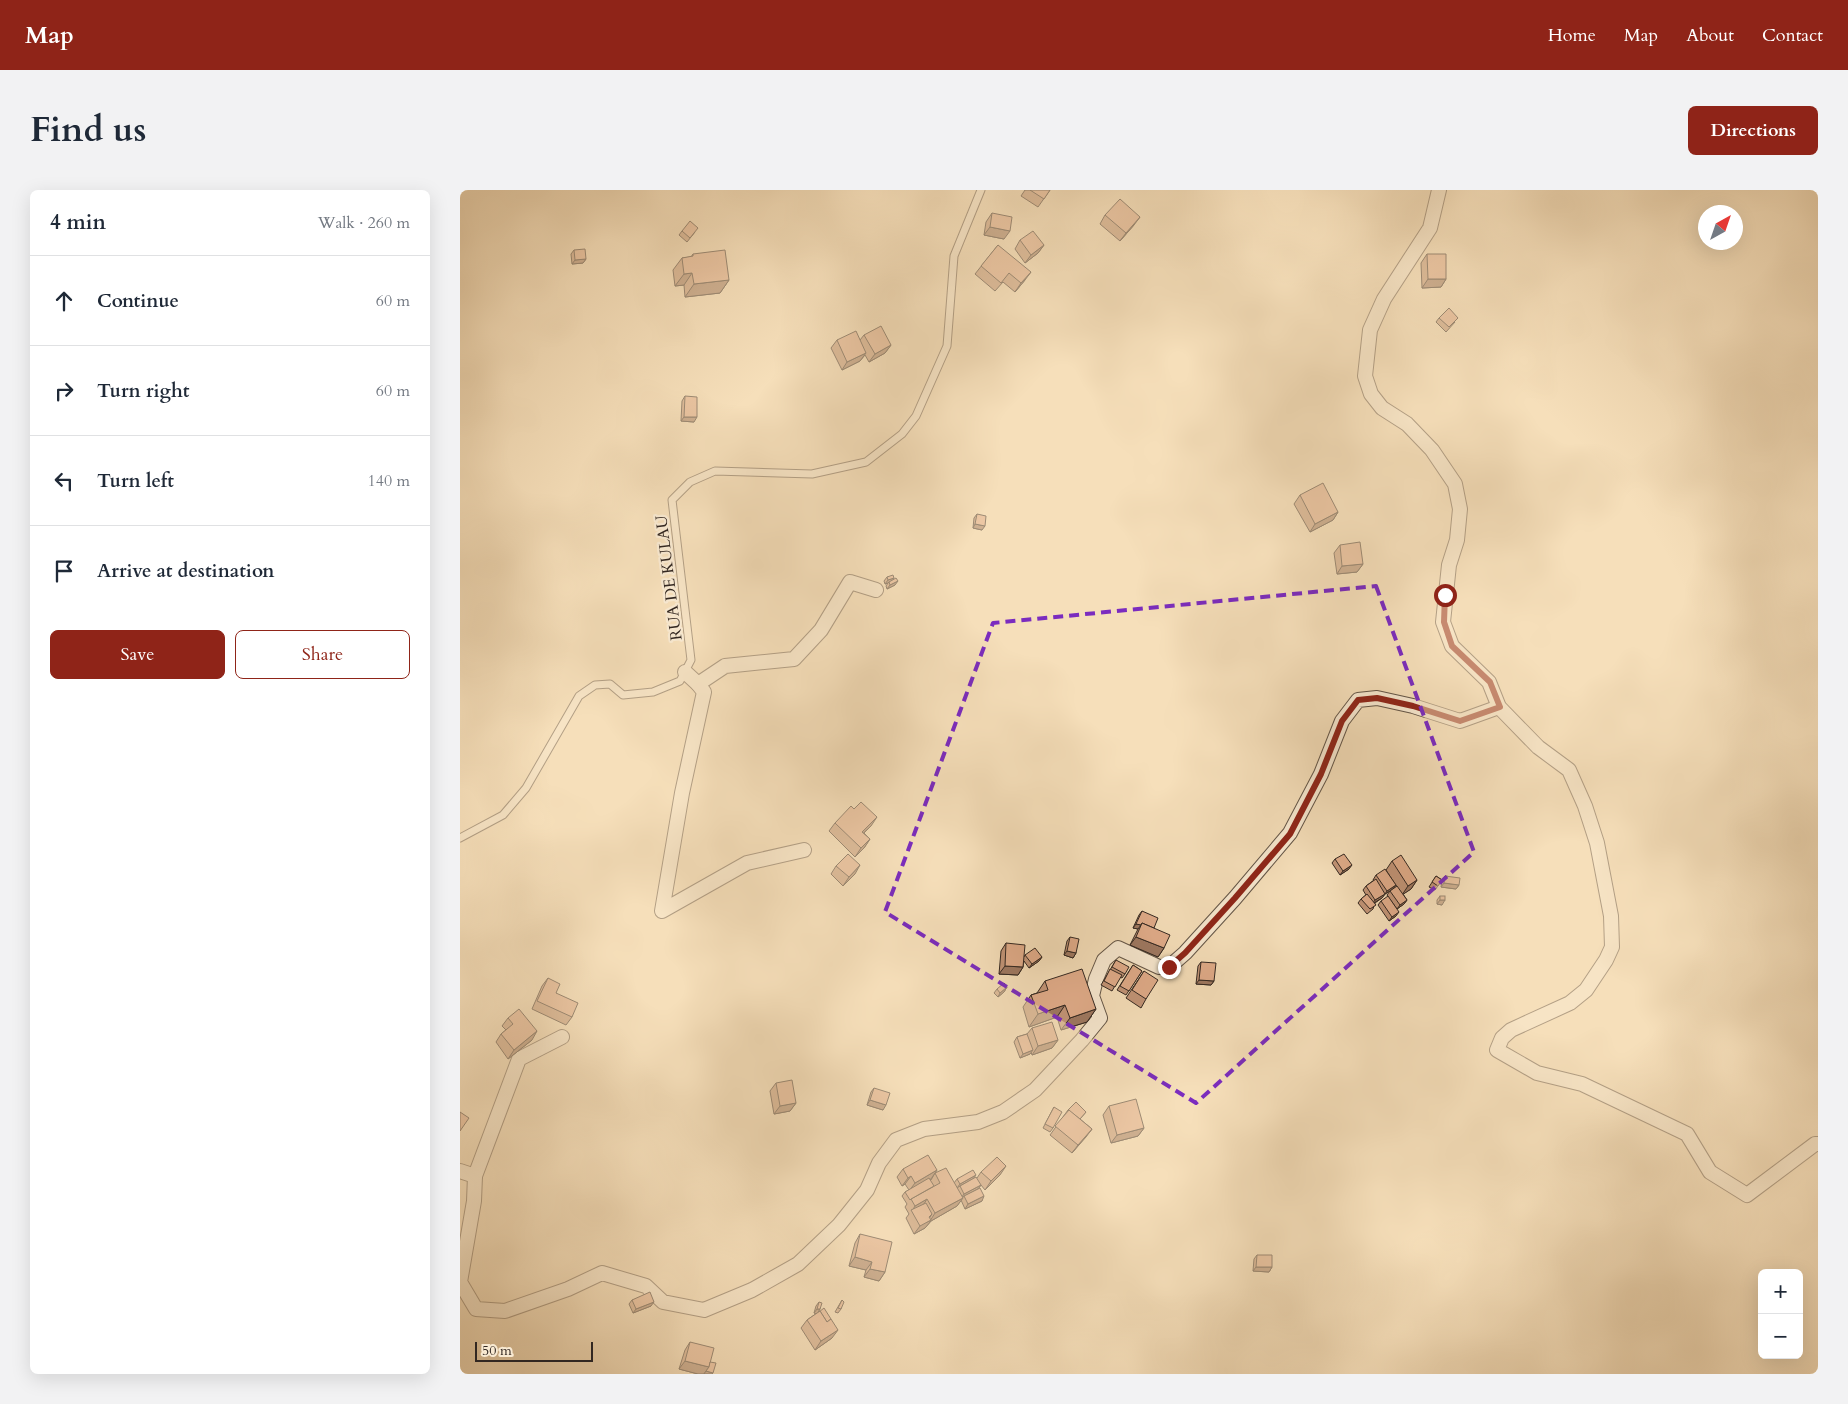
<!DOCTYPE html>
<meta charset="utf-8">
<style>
:root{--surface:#fff;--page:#f2f2f3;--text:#1f2937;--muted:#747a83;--line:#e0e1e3;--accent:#8f2418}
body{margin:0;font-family:Cardo,serif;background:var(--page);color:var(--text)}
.controls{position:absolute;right:15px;bottom:15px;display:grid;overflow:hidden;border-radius:8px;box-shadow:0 5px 20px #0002}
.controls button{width:45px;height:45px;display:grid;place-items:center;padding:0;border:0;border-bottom:1px solid var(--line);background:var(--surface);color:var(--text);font:25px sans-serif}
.compass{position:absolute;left:1238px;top:15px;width:45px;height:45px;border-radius:50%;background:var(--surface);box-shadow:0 5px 20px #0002;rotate:40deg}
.scale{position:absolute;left:15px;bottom:12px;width:118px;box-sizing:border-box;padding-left:5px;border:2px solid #322721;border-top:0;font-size:14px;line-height:18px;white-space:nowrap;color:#322721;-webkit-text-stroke:4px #f9ead2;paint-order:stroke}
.stop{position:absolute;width:15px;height:15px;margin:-11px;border:4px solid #8f2418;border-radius:50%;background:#fff}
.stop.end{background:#8f2418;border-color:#fff;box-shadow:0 1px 5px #0008}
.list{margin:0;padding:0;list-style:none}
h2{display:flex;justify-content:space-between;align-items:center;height:65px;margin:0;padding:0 20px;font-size:21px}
h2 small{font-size:16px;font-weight:400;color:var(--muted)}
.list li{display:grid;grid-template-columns:32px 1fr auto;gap:15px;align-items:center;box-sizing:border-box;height:90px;padding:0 20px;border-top:1px solid var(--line)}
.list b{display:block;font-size:19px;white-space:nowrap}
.list em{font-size:16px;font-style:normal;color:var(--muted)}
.actions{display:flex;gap:10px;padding:15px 20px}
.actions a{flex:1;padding:11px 0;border:1px solid var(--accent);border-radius:8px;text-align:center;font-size:18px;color:var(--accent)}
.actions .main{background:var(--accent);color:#fff}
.icon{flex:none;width:28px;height:28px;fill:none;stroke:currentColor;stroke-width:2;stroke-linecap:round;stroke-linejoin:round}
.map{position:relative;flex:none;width:1358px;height:1184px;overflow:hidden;border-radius:8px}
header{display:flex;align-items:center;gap:30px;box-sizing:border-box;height:70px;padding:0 25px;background:var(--accent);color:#fff}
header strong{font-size:24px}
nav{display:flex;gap:28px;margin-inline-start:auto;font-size:18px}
.intro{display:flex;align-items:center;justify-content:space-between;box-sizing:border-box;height:120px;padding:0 30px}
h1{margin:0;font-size:35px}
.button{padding:12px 22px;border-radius:8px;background:var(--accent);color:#fff;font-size:18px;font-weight:700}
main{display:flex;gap:30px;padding:0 30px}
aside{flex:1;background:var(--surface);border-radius:8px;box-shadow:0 5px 20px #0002}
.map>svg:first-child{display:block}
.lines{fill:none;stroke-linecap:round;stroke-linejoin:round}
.service-casing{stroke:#635547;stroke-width:9}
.minor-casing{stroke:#635547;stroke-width:16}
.service{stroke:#f9ead2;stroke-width:7}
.minor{stroke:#f9ead2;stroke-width:14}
.wall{fill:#c29477;stroke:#322721}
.shaded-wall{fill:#9e7861;stroke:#322721}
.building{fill:#e1ac8a;stroke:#322721}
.route{stroke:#8f2418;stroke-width:6}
.marked{fill:none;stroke:#7b2cbf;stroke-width:4;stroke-dasharray:10 6;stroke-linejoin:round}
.labels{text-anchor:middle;stroke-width:4.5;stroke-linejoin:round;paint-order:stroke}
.street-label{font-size:16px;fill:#322721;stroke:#f9ead2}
</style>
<header>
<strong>Map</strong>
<nav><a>Home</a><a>Map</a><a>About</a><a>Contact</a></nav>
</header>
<div class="intro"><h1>Find us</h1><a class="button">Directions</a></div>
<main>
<aside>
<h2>4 min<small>Walk · 260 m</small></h2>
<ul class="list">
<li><svg class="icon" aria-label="ahead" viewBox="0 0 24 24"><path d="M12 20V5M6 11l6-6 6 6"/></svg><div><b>Continue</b></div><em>60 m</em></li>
<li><svg class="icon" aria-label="right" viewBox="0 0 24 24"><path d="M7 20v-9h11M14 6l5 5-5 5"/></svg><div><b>Turn right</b></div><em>60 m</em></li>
<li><svg class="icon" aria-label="left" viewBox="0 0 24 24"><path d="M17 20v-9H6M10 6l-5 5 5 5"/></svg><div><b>Turn left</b></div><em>140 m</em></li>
<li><svg class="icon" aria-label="arrive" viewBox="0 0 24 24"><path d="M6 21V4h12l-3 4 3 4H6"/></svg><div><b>Arrive at destination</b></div></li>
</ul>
<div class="actions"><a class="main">Save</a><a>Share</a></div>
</aside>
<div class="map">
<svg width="1358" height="1184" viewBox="0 0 1358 1184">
<rect width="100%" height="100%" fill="#f6dfba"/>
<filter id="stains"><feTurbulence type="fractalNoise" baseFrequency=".004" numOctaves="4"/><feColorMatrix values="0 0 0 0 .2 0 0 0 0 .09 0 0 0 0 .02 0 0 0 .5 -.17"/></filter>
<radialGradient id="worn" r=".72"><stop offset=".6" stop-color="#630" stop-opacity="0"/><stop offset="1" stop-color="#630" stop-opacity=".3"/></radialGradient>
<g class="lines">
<defs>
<path id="service" d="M0 648 43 625 66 598 119 506 135 495 150 494 163 505 193 502 220 491 231 470 212 310 230 292 255 281 352 284 406 272 442 244 456 226 487 156 494 66 521 0"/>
<g id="minor">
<path d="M979 0 970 38 924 109 910 140 905 186 911 204 922 218 947 234 972 260 995 294 1000 319 997 350 989 375 983 432 992 456 1029 492 1039 517 1078 557 1109 580 1125 616 1137 653 1151 726 1152 757 1146 770 1126 800 1110 813 1051 840 1042 848 1037 860 1077 883 1122 894 1227 944 1250 982 1287 1005 1355 954H1358"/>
<path d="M225 482 238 494 265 476 334 469 361 440 390 392 416 400"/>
<path d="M238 494 244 502 222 603 202 721 287 673 344 660"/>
<path d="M0 981 15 986 14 1011 0 1092 16 1119 45 1121 108 1099 142 1083 186 1096 203 1112 244 1120 292 1100 338 1074 379 1035 407 1000 419 973 436 950 464 939 518 932 543 922 575 900 622 850 640 828 632 806 636 789 644 770 658 758 699 777H709L725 763 775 708 830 643 861 584 882 531 898 510 917 508 953 516 1000 531 1039 517"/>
<path d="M15 986 59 869 102 847"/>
</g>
</defs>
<!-- service casing -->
<use href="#service" class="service-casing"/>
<!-- minor casing -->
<use href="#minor" class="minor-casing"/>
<!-- service -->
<use href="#service" class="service"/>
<!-- minor -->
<use href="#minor" class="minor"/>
</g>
<!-- wall -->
<g class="wall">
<path d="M565 0H590L578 17 561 6Z"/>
<path d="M532 23 544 49 524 45 526 32Z"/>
<path d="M645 25 674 35 660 51 640 34Z"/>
<path d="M222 41 235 42 227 52 219 45Z"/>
<path d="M560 50 584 55 578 63 565 73 555 59Z"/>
<path d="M538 55 565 90 555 102 543 92 535 101 515 84Z"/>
<path d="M114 60 126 69 123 73 112 74 111 64Z"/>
<path d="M233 64 269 90 260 103 225 107 224 95 215 96 213 80 222 68 231 67Z"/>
<path d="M967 64 986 89 981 97 962 98 961 73Z"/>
<path d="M979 128 995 132 986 142 976 132Z"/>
<path d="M404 145 431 155 425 163 409 172 405 165 400 171 382 180 371 158 377 150H400Z"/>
<path d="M225 206 234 232 221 231 222 211Z"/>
<path d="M840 305 878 322 873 330 850 342 834 314Z"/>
<path d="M517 324 522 340 513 338 514 328Z"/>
<path d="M880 355 903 374 897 382 877 384 874 363Z"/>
<path d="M427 387 433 390 435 395 427 399 426 396 428 393 425 394 424 391Z"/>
<path d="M375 633 411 636 404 643 410 649 404 658 395 667 369 641Z"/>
<path d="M875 669 889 679 880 685 872 673Z"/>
<path d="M932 671 957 690 951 699 943 704 947 710 944 714 937 719 927 705 930 701 937 697 936 695 933 699 925 704 922 708 915 713 913 719 907 724 898 713 901 709 906 705 903 700 906 696 914 690H913L916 685 935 694 926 680Z"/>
<path d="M376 676 395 684 383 696 371 684Z"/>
<path d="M976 686 982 690 975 700 969 697Z"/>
<path d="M985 686 999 695 996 699 981 697 982 691Z"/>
<path d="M980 706 982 715 977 714V710Z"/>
<path d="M921 711 936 726 929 731 918 715Z"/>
<path d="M682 721 694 738 704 758 698 767 670 755 678 739 673 738 679 725Z"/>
<path d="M610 747 616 763 613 768 604 765 607 751Z"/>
<path d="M546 753 564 767 565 765 582 767 579 771 569 778 564 771 563 777 558 785 539 784 541 761Z"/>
<path d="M656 770 665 784 662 788 660 787 652 801 641 795Z"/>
<path d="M741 772 754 791 751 795 736 794 738 776Z"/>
<path d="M673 775 682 781 666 805 657 800Z"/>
<path d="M684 781 686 809 681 818 666 808Z"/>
<path d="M88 788 96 803 112 827 106 835 72 819 82 796Z"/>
<path d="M585 791 636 819 627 832 601 840 597 827 569 837 563 817 571 805 577 803Z"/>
<path d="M547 797 544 802 538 807 534 803 537 799Z"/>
<path d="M48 828 72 850 48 869 36 852 41 844 46 840 42 836Z"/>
<path d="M572 838 598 850 592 858 572 865 571 862 570 864 560 868 554 852 557 847 567 844Z"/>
<path d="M316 893 336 913 330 921 314 924 310 901Z"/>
<path d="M414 898 423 920 407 915 411 902Z"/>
<path d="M649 916 684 938 678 946 651 953 643 925Z"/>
<path d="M594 917 593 938 590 942 583 938Z"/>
<path d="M608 920 626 922 620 929 632 939 612 963 590 945Z"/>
<path d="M443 979 477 980 470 989 471 990 475 983 494 993 497 989 517 988 521 982 540 985 525 1000 521 995 518 999 522 1011 505 1019 501 1010 497 1016 471 1031 465 1038 454 1044 446 1028 449 1024 445 1017 447 1014 442 1006 445 1002 449 1000 445 994 442 996 437 987Z"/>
<path d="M400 1044 425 1082 419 1091 404 1087 406 1080 389 1076 395 1053Z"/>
<path d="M797 1065 812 1077 809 1082 793 1081 794 1069Z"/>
<path d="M172 1110 191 1116 173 1123 169 1114Z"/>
<path d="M382 1110 381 1119 378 1123 375 1122Z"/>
<path d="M359 1112 360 1119 358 1122 372 1148 355 1160 341 1138 347 1130 357 1123H354L356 1116Z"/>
<path d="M230 1152 250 1172 252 1184H238L219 1179 225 1160Z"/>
</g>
<!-- shaded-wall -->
<g class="shaded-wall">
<path d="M680 27 674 35 660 51 666 43Z"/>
<path d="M530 37 550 41 544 49 524 45Z"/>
<path d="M584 55 578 63 565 73 571 65Z"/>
<path d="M126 69 123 73 112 74 115 70Z"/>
<path d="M571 82 565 90 555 102 561 93Z"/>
<path d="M232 83 224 95 215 96 224 84Z"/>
<path d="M968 89H986L981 97 962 98Z"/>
<path d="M269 90 260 103 225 107 234 94Z"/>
<path d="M431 155 425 163 409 172 415 164Z"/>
<path d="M406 163 400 171 382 180 387 172Z"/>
<path d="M224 227H237L234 232 221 231Z"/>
<path d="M878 322 873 330 850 342 855 334Z"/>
<path d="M515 334 525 336 522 340 513 338Z"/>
<path d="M903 374 897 382 877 384 882 376Z"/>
<path d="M434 388 432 392H429L428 393 425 394 428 390Z"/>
<path d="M438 391 435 395 427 399 430 395Z"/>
<path d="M417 627 411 636 396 650 402 642Z"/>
<path d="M410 649 404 658 395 667 401 658Z"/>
<path d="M400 675 395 684 383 696 389 687Z"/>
<path d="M892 675 889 679 880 685 883 681Z"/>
<path d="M957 690 951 699 942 705 948 696Z"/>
<path d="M984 693 999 695 996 699 981 697Z"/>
<path d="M936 695 933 699 925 704 922 708 912 714 915 710 925 704 927 701Z"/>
<path d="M947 710 944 714 937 719 940 715Z"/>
<path d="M980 710H985L982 715 977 714Z"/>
<path d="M939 722 936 726 929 731 932 727Z"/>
<path d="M676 734 681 735 678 739 673 738Z"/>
<path d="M676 747 704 758 698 767 670 755Z"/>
<path d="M607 761 616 763 613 768 604 765Z"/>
<path d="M582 767 579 771 569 778 572 774Z"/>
<path d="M545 776 563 777 558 785 539 784Z"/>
<path d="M739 790 754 791 751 795 736 794Z"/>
<path d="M547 797 544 802 538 807 540 803Z"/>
<path d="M605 815 597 827 569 837 578 824Z"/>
<path d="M636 819 627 832 601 840 610 828Z"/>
<path d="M77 841 72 850 48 869 54 860Z"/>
<path d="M598 850 592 858 572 865 578 856Z"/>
<path d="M573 860 570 864 560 868 563 864Z"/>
<path d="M410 910 426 915 423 920 407 915Z"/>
<path d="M336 913 330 921 314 924 320 916Z"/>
<path d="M684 938 678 946 651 953 657 945Z"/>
<path d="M632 939 626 947 612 963 618 955Z"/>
<path d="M546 976 540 985 525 1000 531 991Z"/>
<path d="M477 980 471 989 449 1001 455 993Z"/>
<path d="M516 985 513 989 500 996 497 998 500 994Z"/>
<path d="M451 986 445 994 442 996 448 988Z"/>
<path d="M521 995 518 999 501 1008 504 1004Z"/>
<path d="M524 1006 522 1011 505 1019 508 1014Z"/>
<path d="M503 1008 497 1016 471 1031 465 1038 454 1044 460 1036 472 1024 467 1032 470 1031 475 1023Z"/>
<path d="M467 1009 462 1017 452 1021 455 1016Z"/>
<path d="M395 1067 412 1072 406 1080 389 1076Z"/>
<path d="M796 1077H812L809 1082 793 1081Z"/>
<path d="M410 1079 425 1082 419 1091 404 1087Z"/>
<path d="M194 1112 191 1116 173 1123 176 1119Z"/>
<path d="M357 1119H360L357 1124 354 1123Z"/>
<path d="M378 1140 372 1148 355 1160 361 1151Z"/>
<path d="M225 1171 249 1177 244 1184H238L219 1179Z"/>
<path d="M246 1181 253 1183 252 1184H244Z"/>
</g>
<!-- building -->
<g class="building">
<path d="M570 0H590L584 9Z"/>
<path d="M660 9 680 27 666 43 645 25Z"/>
<path d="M532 23 552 27 550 41 530 37Z"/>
<path d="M230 31 238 38 230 48 222 41Z"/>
<path d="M573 41 584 55 571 65 560 50Z"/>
<path d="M538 55 571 82 561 93 549 83 541 93 521 76Z"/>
<path d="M125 59 126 69 115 70 114 60Z"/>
<path d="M265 60 269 90 234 94 232 83 224 84 222 68 233 66V64Z"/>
<path d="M967 64H986V89H968Z"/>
<path d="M989 118 998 128 989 137 979 128Z"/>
<path d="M421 136 431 155 415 164 404 145Z"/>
<path d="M396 141 406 163 387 172 377 150Z"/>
<path d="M225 206 237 207V227H224Z"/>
<path d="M863 293 878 322 855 334 840 305Z"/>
<path d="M517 324 526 326 525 336 515 334Z"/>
<path d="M900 352 903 374 882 376 880 355Z"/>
<path d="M433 385 434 388 428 390 427 387Z"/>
<path d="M436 388 438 391 430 395 429 392Z"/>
<path d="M401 612 417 627 402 642 410 649 401 658 375 633 391 616 394 619Z"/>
<path d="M388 664 400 675 389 687 376 676Z"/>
<path d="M884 664 892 675 883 681 875 669Z"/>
<path d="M941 665 957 690 948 696 932 671Z"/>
<path d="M925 679 936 695 927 701 916 685Z"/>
<path d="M976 686 982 690 978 696 972 692Z"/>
<path d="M985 686 1000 688 999 695 984 693Z"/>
<path d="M916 689 925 704 915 710 906 696Z"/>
<path d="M937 696 947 710 940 715 930 701Z"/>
<path d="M907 704 916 715 910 719 901 709Z"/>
<path d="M928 706 939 722 932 727 921 711Z"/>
<rect x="980" y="706" width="5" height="4"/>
<path d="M682 721 698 728 694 738 682 733 681 735 676 734Z"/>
<path d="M682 733 710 745 704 758 676 747Z"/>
<path d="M610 747 619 749 616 763 607 761Z"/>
<path d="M546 753 565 755 563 777 545 776Z"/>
<path d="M575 758 582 767 572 774 565 765Z"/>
<path d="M656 770 669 777 665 784 652 777Z"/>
<path d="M741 772 756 773 754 791 739 790Z"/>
<path d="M673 775 682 781 669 801 660 796Z"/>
<path d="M622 779 636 819 610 828 605 815 578 824 571 805 588 800 585 791Z"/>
<path d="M650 779 662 785 655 797 644 791Z"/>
<path d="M684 781 698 790 686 809 672 800Z"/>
<path d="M88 788 100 794 96 803 118 813 112 827 77 811Z"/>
<path d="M544 793 547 797 540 803 537 799Z"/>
<path d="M59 819 77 841 54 860 41 844 53 834 48 828Z"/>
<path d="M592 832 598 850 578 856 572 838Z"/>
<path d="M567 844 573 860 563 864 557 847Z"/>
<path d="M332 890 336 913 320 916 316 893Z"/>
<path d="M414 898 430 903 426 915 410 910Z"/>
<path d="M676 909 684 938 657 945 649 916Z"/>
<path d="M616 912 626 922 620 929 608 920Z"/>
<path d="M594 917 602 922 593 938 585 934Z"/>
<path d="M609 920 632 939 618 955 595 936Z"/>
<path d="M0 922 9 928 0 941Z"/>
<path d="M468 965 477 980 455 993 451 986 448 988 443 979Z"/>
<path d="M537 967 546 976 531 991 521 982Z"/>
<path d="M486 978 503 1008 475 1023 467 1009 455 1016 451 1009 480 993 475 983Z"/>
<path d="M513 980 516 985 500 994 497 989Z"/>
<path d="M516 987 521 995 504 1004 500 996Z"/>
<path d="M469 988 474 996 451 1009 450 1010 445 1002Z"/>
<path d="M520 998 524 1006 508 1014 504 1006Z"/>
<path d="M466 1013 472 1024 469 1027 471 1030 460 1036 451 1020Z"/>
<path d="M400 1044 432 1052 425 1082 410 1079 412 1072 395 1067Z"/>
<path d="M797 1065H812V1077H796Z"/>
<path d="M190 1102 194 1112 176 1119 172 1110Z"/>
<path d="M382 1110 384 1112 381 1119 378 1118Z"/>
<path d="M359 1112 362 1113 360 1119H357Z"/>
<path d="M364 1118 371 1129 367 1132 360 1121 359 1122Z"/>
<path d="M360 1121 367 1132 371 1129 378 1140 361 1151 347 1130Z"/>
<path d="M230 1152 254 1158 249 1177 225 1171Z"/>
<path d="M250 1172 256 1173 253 1183 246 1181 249 1177Z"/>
</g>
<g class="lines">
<!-- route -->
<path class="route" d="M709 777 725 763 775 708 830 644 861 584 882 531 898 510 917 508 953 516 1000 531 1040 517 1030 492 992 456 984 432 985 405"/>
</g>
<!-- marked area -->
<path d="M0 0H1358V1184H0ZM916 396 1014 662 736 913 425 722 533 433Z" fill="#f6dfba" fill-opacity=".55" fill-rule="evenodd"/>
<path class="marked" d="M916 396 1014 662 736 913 425 722 533 433Z"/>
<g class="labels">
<!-- street labels -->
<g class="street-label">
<text transform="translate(208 388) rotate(-97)" y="6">RUA DE KULAU</text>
</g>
</g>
<rect width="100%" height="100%" filter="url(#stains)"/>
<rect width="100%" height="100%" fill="url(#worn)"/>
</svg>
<div class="controls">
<button>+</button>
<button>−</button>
</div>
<svg class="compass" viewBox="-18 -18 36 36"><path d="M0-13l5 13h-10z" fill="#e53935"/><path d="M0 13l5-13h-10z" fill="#747a83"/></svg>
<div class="scale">50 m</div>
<div class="stop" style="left:985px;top:405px"></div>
<div class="stop end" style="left:709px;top:777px"></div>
</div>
</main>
